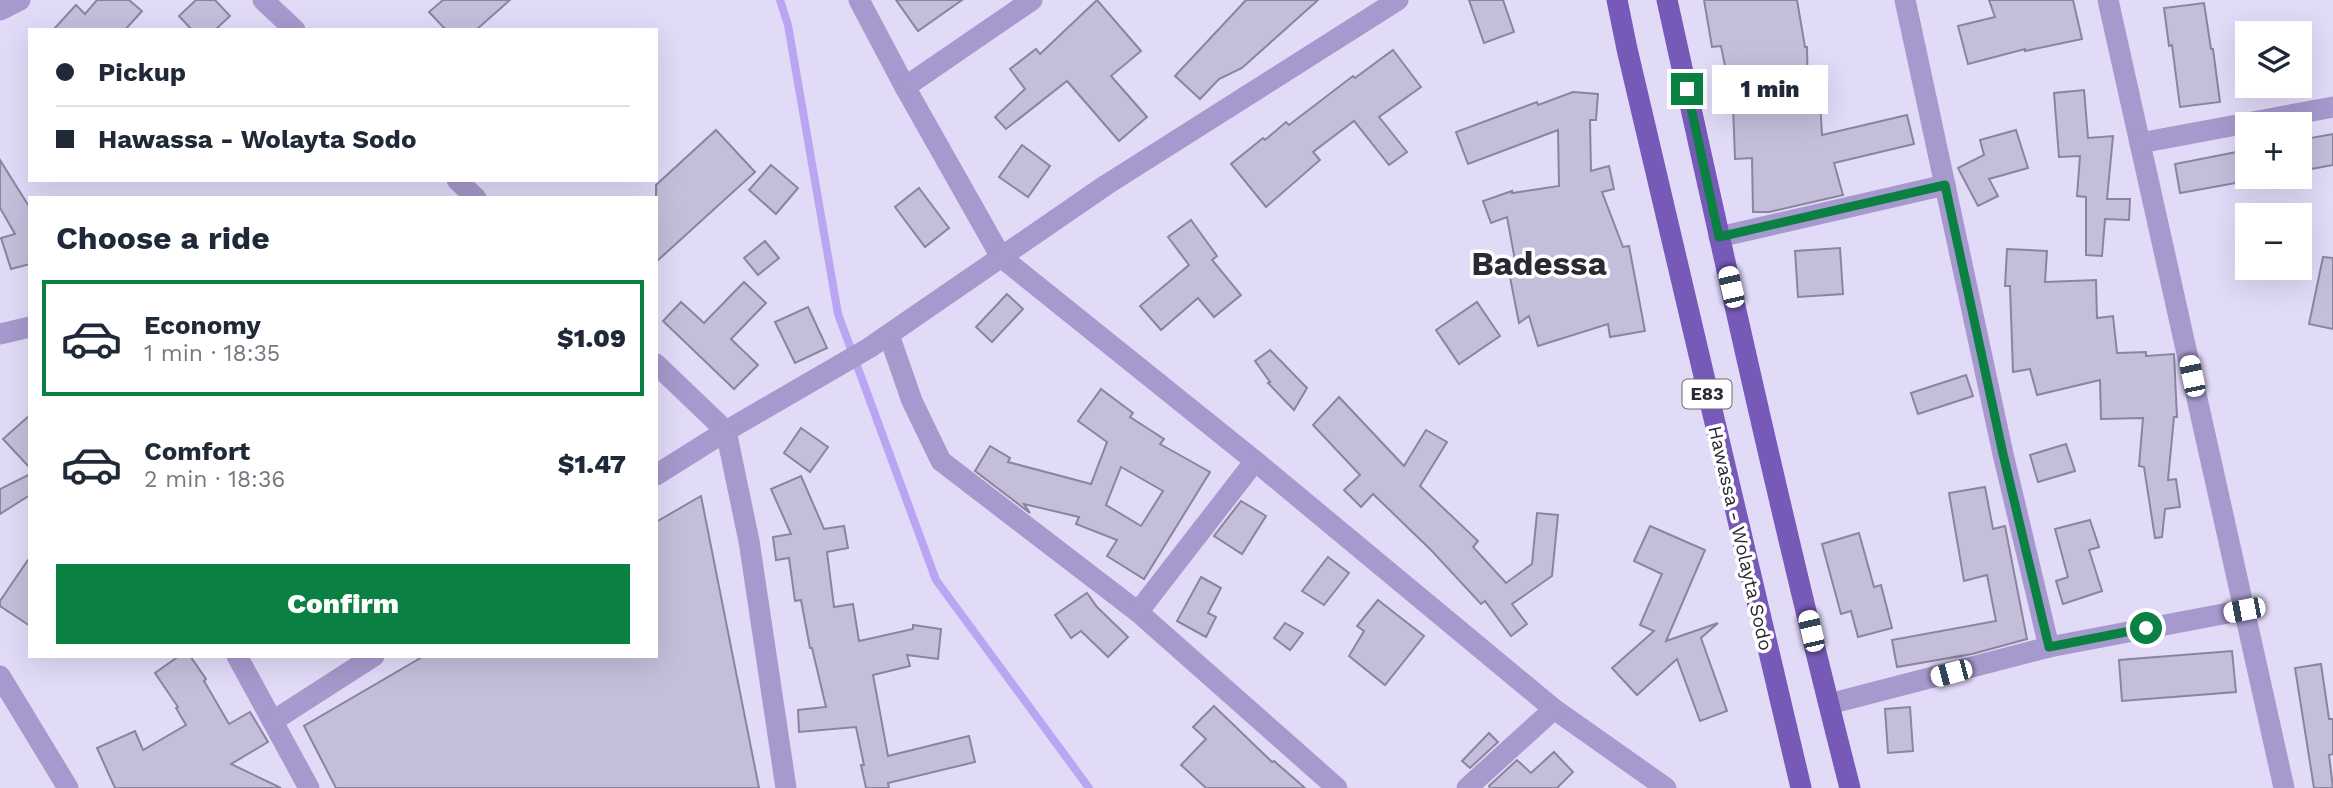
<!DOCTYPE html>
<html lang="en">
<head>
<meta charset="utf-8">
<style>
	:root { --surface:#fff; --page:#f2f2f3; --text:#1f2937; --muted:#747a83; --line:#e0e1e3; --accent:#0b8043 }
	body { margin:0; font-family:"Work Sans",sans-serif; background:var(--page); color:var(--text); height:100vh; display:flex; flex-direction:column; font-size:26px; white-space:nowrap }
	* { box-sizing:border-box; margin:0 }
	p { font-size:23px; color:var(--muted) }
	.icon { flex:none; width:38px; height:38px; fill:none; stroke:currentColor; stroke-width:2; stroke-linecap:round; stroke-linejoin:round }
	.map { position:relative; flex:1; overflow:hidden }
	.side { position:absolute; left:28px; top:196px; width:630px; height:462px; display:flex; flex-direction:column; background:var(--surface); border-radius:0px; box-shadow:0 7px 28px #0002 }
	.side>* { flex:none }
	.banner { position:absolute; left:28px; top:28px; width:630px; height:154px; border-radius:0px; box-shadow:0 7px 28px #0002; display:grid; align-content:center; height:154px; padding:0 28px; background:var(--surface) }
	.buttons { position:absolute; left:2235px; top:21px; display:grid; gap:14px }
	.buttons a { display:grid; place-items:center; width:77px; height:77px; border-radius:0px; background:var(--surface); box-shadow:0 7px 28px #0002; font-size:35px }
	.end { position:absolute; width:32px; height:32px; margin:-16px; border:9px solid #0b8043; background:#fff; box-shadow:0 0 0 4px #fff }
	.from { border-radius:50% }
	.bubble { position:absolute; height:49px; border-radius:0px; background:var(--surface); box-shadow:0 7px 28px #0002; font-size:23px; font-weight:800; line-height:49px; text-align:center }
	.car { position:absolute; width:21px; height:42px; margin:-21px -10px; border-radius:9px; box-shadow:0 0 5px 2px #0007; background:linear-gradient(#fff 24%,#345 0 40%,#fff 0 76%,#345 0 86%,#fff 0) }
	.banner b { display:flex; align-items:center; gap:24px; height:66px; font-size:26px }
	.banner b+b { border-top:2px solid var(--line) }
	.banner i { width:18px; height:18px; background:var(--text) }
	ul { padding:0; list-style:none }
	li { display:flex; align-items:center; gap:21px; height:116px; margin:0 14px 10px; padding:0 14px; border:4px solid transparent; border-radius:0px }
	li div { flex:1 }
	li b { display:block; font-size:26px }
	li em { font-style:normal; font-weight:800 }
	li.on { border-color:var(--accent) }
	li>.icon { width:63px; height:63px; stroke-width:1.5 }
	h2 { padding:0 28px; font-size:32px; line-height:84px }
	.button { display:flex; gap:14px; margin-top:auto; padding:14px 28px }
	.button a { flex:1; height:80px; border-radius:0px; background:var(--accent); color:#fff; font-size:28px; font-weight:800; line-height:80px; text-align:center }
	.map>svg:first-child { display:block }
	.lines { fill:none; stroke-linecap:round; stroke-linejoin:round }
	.stream { stroke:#b9a5f1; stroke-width:8 }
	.building { fill:#c5bedb; stroke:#8b849f; stroke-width:2; fill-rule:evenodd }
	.minor { stroke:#a699cd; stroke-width:21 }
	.major { stroke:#7759b7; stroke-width:21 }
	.route { stroke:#0b8043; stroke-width:9 }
	.labels { text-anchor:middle; stroke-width:7; stroke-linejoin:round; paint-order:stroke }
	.shield { fill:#fff; stroke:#6b6971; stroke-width:2 }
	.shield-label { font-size:18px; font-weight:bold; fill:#2c2934 }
	.street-label { font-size:19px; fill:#2c2934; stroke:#fff }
	.town-label { font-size:33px; font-weight:bold; fill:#2c2934; stroke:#fff }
</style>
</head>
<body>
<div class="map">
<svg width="2333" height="788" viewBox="0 0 2333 788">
	<rect width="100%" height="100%" fill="#e2dbf8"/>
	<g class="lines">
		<polyline class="stream" points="780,0 788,25 838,314 936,580 1089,788"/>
	</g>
	<g class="building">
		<polygon points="97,0 129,0 142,11 125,30 53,30 76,5 85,14"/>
		<polygon points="196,0 215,0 230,16 215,30 192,30 179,16"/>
		<polygon points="443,0 510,0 476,30 446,30 429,12"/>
		<polygon points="896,0 962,0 918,31"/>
		<polygon points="1097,0 1141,51 1111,76 1147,117 1119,141 1067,81 1006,129 995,117 1025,89 1010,69 1036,49 1040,54"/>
		<polygon points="1246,0 1318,0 1242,68 1219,79 1200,99 1175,76"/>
		<polygon points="1469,0 1503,0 1514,32 1484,43"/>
		<polygon points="1704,0 1797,0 1805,47 1807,47 1808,101 1820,101 1822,135 1907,115 1914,144 1834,163 1843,195 1769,212 1753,212 1752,158 1735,159 1733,105 1721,46 1712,47"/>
		<polygon points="1989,0 2073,0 2082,39 2025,51 2025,49 1968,64 1958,26 1995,17"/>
		<polygon points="2204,3 2211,49 2213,49 2220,102 2180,107 2172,45 2169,46 2164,8"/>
		<polygon points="1393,50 1421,87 1379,117 1407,152 1389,165 1354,121 1313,152 1320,160 1266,207 1231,164 1263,138 1265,140 1286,122 1289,125 1353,76 1355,78"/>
		<polygon points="2084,90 2088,138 2113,136 2107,199 2130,199 2129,220 2105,219 2102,256 2086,255 2086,197 2077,196 2080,156 2059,157 2054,93"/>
		<polygon points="1573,92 1598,94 1596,120 1590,120 1591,171 1609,166 1614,189 1602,192 1623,247 1629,246 1645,331 1610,337 1608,324 1538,346 1529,316 1519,323 1509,272 1517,271 1507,217 1491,223 1483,201 1512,191 1512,193 1559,186 1558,130 1468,164 1456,132 1537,102 1538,105"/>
		<polygon points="716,130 755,172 656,262 656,185"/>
		<polygon points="2016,130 2028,168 1989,179 1998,196 1978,206 1958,168 1984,155 1980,140"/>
		<polygon points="2333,134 2333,165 2300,171 2300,140"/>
		<polygon points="1022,145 1050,166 1028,197 999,177"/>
		<polygon points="2247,150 2247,181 2180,193 2175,164"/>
		<polygon points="0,160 30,208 30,264 11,269 1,238 15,234 0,208"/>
		<polygon points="771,165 798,188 776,214 749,190"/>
		<polygon points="919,188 949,228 925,247 895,207"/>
		<polygon points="1191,220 1217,256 1212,260 1241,295 1214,317 1198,298 1161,330 1140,306 1189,265 1168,237"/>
		<polygon points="765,241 779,258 758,275 744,258"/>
		<polygon points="1840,248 1843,294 1798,297 1795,251"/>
		<polygon points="2007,249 2047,251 2045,282 2096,280 2097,318 2113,316 2117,353 2146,352 2146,356 2174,354 2177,417 2174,417 2168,480 2176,479 2180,507 2165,509 2162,537 2155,538 2144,467 2139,466 2143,418 2101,419 2100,380 2037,395 2030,369 2013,372 2010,286 2005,286"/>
		<polygon points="2323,257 2333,258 2333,329 2309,324"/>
		<polygon points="744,282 766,303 731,339 758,365 734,389 663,321 681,302 704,323"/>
		<polygon points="1007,294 1023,309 992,342 976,327"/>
		<polygon points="1477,302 1500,336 1459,364 1436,330"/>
		<polygon points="808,307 827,348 795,363 775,322"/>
		<polygon points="1270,350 1307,388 1294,410 1268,383 1270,382 1255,361"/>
		<polygon points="1966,375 1973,396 1918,414 1911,393"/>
		<path d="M1101 389 1133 413 1130 417 1164 439 1160 444 1210 472 1144 579 1107 556 1117 540 1076 524 1079 517 1024 504 1030 513 975 471 990 446 1010 458 1008 462 1091 484 1107 442 1078 421ZM1121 467 1163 491 1141 526 1106 505Z"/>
		<polygon points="1339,397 1404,466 1426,430 1447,442 1420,486 1478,541 1473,547 1506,583 1532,564 1537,513 1558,515 1552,576 1512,604 1527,624 1511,636 1485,601 1481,604 1431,550 1373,494 1361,507 1344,490 1360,475 1313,425"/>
		<polygon points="30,415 30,468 3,439"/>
		<polygon points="801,428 828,447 810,472 784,453"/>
		<polygon points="2066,444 2075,471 2038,482 2030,455"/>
		<polygon points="30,474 30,495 0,514 0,489"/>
		<polygon points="801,476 824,529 844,526 848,548 827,552 834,607 853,604 859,641 913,629 913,625 941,629 938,659 907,655 910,666 873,675 888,756 969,736 975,762 888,783 889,788 866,788 861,765 864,765 856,727 799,732 798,710 826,707 812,648 810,648 801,600 795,601 789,558 776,560 773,537 791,534 771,489"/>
		<polygon points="1985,487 1993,529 2005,526 2027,639 1972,654 1897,667 1892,640 1996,621 1987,575 1964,581 1949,493"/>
		<polygon points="701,496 759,788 336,788 304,726 424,656 656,656 656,522"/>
		<polygon points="1241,501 1266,516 1242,554 1214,536"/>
		<polygon points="2090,520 2099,547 2089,550 2102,591 2063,604 2056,581 2068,577 2055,529"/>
		<polygon points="1650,526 1705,550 1666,641 1718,623 1701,638 1727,711 1700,721 1677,659 1637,695 1612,668 1654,631 1640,625 1662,574 1634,561"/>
		<polygon points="1859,533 1874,587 1881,585 1892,628 1858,637 1851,611 1841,614 1822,544"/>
		<polygon points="30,557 30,626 0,606 0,601"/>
		<polygon points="1328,557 1349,573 1324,605 1302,591"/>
		<polygon points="1201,577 1221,588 1208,613 1216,617 1206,637 1177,621"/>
		<polygon points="1087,593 1097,607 1128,637 1108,657 1081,631 1071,638 1055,615"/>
		<polygon points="1378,600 1424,636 1385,685 1349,656 1364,631 1357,626"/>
		<polygon points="1285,623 1303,633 1290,650 1274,638"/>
		<polygon points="2232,651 2236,692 2122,701 2119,660"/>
		<polygon points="179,656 190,656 206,679 204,681 229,724 250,712 268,742 231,764 281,788 115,788 97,748 135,731 143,750 186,725 176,708 178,707 155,673"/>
		<polygon points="2321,664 2329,719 2333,719 2333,754 2329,755 2333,788 2314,788 2295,668"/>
		<polygon points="1214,706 1272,762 1274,761 1305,788 1206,788 1181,765 1206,739 1193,727"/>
		<polygon points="1910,707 1913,751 1888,753 1885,709"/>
		<polygon points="1489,733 1498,742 1470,768 1462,761"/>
		<polygon points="1554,752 1573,772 1557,788 1490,788 1489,786 1517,760 1531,773"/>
	</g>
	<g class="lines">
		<g class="minor">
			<polyline points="263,0 295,30"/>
			<polyline points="859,0 905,87 1001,257 1255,461 1554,709 1666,788"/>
			<polyline points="2108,0 2284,788"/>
			<polyline points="0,10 20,0"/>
			<polyline points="905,87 1032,0"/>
			<polyline points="2140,143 2333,107"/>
			<polyline points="457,180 476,198"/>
			<polyline points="1719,237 1945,185"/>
			<polyline points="0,334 30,327"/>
			<polyline points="889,335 912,401 941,461 1138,612 1337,788"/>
			<polyline points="656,364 726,431 869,348 1106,185 1398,0"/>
			<polyline points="656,475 726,431 749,541 786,788"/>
			<polyline points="1138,612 1255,461"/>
			<polyline points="2049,647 2244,610"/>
			<polyline points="237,656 309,788"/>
			<polyline points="0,676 68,788"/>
			<polyline points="1829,704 2049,647 2003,454 1905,0"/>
			<polyline points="273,721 374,656"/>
			<polyline points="1467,788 1554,709"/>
		</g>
		<g class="major">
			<polyline points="1617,0 1627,49 1801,788"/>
			<path d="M1667 0C1725 263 1783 527 1850 788"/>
		</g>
	</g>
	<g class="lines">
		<polyline class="route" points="1687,89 1719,237 1945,185 2003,454 2049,647 2146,628"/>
	</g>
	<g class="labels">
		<rect class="shield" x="1682.5" y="379.5" width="49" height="29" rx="5"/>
		<g class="shield-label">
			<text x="1707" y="400">E83</text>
		</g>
		<g class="street-label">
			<text transform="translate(1741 538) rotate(77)" y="7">Hawassa - Wolayta Sodo</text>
		</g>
		<g class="town-label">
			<text x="1539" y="275">Badessa</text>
		</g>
	</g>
</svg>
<div class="buttons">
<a><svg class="icon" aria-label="layers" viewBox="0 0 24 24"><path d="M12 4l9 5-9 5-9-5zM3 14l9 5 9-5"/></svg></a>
<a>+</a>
<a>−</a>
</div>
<i class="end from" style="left:2146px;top:628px"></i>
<i class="end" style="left:1687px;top:89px"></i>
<div class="bubble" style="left:1712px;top:65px;width:116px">1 min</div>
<i class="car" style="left:1731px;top:287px;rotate:347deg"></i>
<i class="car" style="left:2192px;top:376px;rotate:348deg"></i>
<i class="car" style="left:2244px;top:610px;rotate:259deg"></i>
<i class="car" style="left:1811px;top:631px;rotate:347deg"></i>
<i class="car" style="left:1951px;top:673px;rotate:255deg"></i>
<div class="banner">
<b><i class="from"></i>Pickup</b>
<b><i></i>Hawassa - Wolayta Sodo</b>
</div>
<section class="side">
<h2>Choose a ride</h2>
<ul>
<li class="on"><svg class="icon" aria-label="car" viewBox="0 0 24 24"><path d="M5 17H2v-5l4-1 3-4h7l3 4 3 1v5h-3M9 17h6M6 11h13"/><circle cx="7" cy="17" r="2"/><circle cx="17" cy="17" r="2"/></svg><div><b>Economy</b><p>1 min · 18:35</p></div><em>$1.09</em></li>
<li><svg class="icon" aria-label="car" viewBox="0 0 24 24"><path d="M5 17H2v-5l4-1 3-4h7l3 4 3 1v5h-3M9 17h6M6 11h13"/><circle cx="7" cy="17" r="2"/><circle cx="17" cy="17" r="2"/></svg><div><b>Comfort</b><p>2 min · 18:36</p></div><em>$1.47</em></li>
</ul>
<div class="button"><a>Confirm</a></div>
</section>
</div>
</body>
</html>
